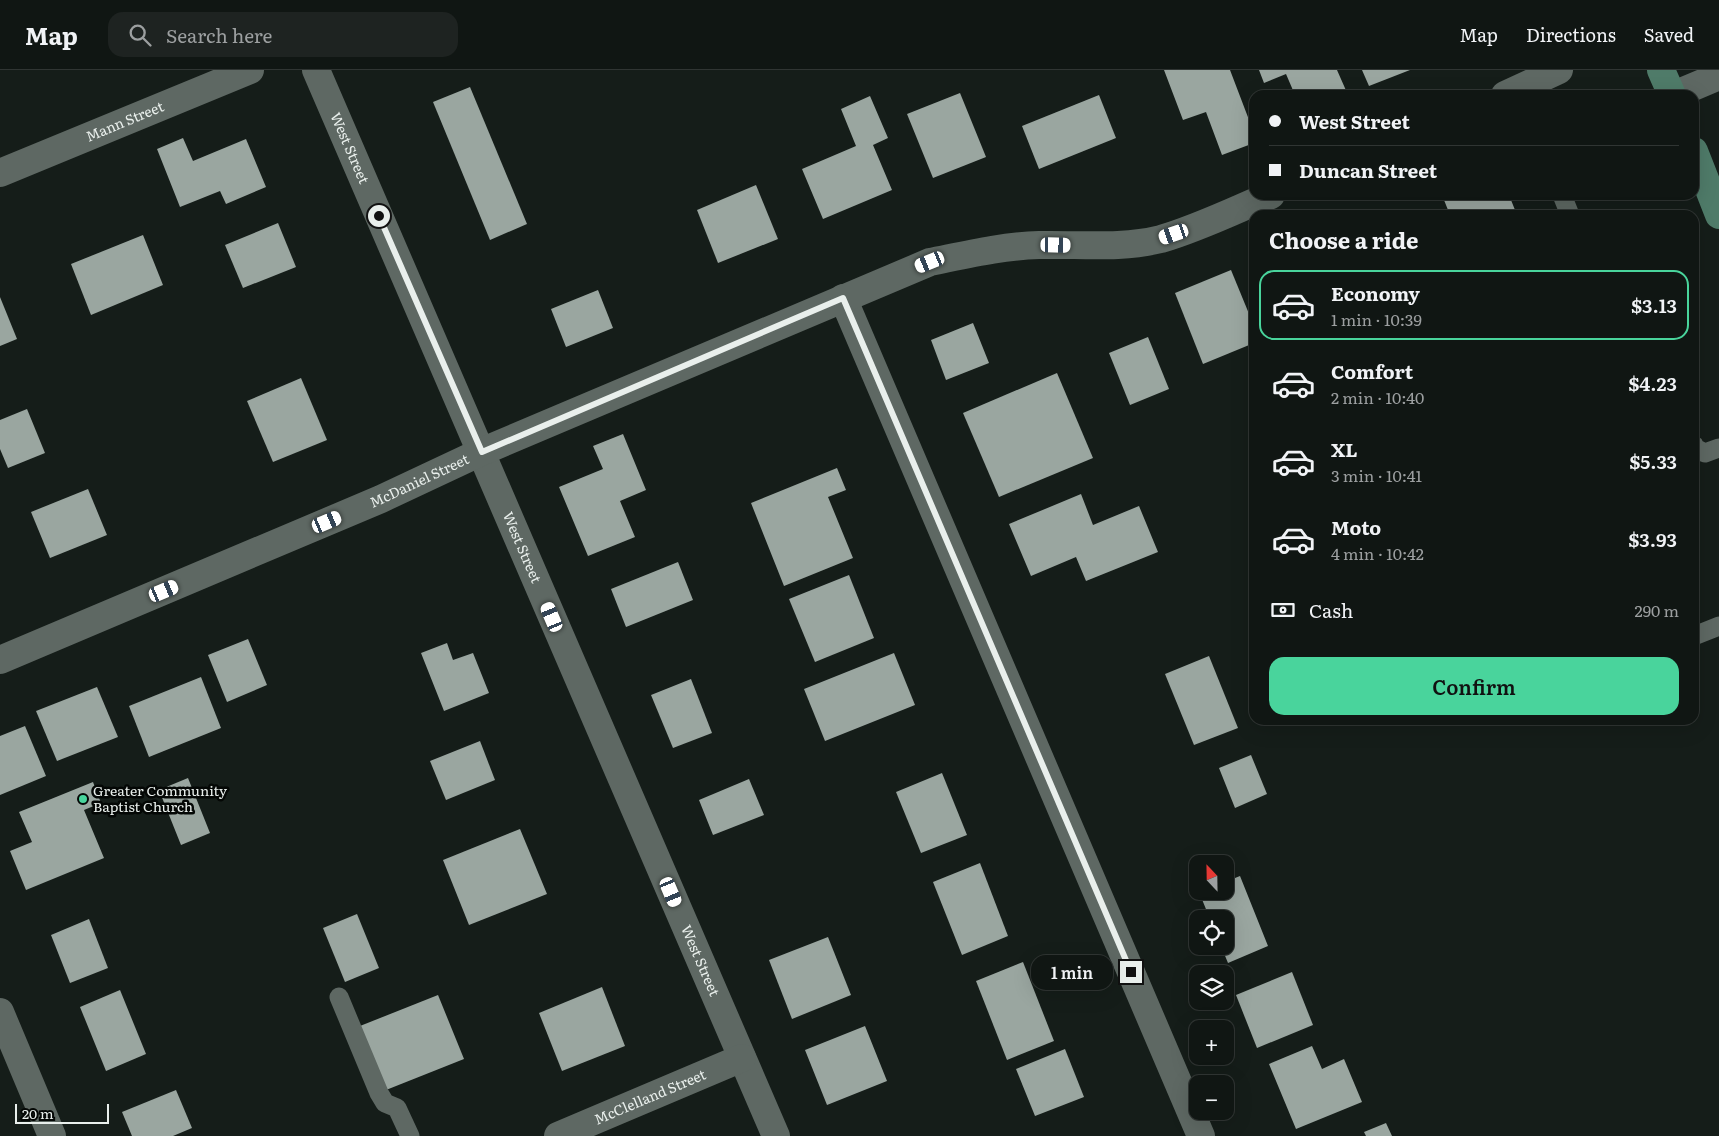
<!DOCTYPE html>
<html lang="en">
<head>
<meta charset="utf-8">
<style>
	:root { --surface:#101613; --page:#1e2321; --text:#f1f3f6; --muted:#9c9fa0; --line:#303533; --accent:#49d49c }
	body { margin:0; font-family:Literata,serif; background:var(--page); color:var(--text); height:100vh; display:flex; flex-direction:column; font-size:19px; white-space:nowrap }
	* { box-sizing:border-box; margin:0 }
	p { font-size:16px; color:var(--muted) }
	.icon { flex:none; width:28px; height:28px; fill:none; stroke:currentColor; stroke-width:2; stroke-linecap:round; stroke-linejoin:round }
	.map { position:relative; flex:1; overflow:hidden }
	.side { position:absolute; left:1249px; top:140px; width:450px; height:515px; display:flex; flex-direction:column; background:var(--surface); border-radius:15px; box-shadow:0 5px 20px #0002,0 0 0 1px var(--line) }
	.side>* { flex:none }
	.hud { position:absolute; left:1249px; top:20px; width:450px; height:110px; border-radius:15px; box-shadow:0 5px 20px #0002,0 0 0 1px var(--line); display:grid; align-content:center; height:110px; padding:0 20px; background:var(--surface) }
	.needle { width:32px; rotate:338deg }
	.controls { position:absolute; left:1189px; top:785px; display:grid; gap:10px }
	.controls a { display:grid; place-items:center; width:45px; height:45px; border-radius:10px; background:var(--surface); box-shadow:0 5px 20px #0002,0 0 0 1px var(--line); font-size:25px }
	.scale { position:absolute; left:15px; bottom:12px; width:94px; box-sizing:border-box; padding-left:5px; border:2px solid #e9efec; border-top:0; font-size:14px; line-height:18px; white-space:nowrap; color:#e9efec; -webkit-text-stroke:4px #040705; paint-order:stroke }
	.end { position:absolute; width:22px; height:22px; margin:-11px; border:6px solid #e9efec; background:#111; box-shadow:0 0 0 2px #111 }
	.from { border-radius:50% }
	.bubble { position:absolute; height:35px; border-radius:15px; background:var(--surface); box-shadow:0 5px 20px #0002,0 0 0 1px var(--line); font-size:16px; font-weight:600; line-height:35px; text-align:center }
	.car { position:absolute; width:15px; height:30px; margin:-15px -8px; border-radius:6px; box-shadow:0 0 4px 1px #0007; background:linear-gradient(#fff 24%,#345 0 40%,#fff 0 76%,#345 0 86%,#fff 0) }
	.hud b { display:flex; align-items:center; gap:18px; height:48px; font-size:19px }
	.hud b+b { border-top:1px solid var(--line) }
	.hud i { width:12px; height:12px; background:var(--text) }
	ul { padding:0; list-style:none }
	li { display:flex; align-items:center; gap:15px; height:70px; margin:0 10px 8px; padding:0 10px; border:2px solid transparent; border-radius:15px }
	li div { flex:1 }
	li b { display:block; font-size:19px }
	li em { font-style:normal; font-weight:600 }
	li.selected { border-color:var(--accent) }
	li>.icon { width:45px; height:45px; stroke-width:1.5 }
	h2 { padding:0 20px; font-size:22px; line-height:60px }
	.pay { display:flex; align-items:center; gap:12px; height:55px; padding:0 20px; font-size:19px }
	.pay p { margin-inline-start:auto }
	.action { display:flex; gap:10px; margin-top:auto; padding:10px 20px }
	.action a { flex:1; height:58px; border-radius:15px; background:var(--accent); color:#111; font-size:20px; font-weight:600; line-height:58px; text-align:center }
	header { display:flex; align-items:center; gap:30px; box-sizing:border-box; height:70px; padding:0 25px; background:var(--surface); border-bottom:1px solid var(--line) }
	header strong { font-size:24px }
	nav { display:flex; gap:28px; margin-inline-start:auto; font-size:18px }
	.search { width:350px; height:45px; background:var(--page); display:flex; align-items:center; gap:12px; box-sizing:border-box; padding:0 18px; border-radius:15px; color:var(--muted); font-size:19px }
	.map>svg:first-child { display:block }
	.building { fill:#9aa6a0 }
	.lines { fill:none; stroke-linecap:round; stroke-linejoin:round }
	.lane { stroke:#5e6863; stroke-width:19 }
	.street { stroke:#5e6863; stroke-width:28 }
	.secondary { stroke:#4f7b69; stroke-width:28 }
	.route { stroke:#e9efec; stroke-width:6 }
	.poi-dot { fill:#49d49c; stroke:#040705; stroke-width:2 }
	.labels { text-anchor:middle; stroke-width:5; stroke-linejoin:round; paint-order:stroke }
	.street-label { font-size:14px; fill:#e9efec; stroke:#040705 }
	.poi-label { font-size:14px; fill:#e9efec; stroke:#040705; text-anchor:start }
</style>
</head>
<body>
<header>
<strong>Map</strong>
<div class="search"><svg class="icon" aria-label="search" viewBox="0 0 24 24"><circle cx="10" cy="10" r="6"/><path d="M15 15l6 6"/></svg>Search here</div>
<nav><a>Map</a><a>Directions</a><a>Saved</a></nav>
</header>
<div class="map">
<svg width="1719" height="1066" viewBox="0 0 1719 1066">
	<rect width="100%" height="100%" fill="#151d19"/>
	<g class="building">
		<polygon points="1164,0 1230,0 1254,63 1254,73 1222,85 1206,42 1183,50"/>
		<polygon points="1259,0 1337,0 1348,25 1295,25 1286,4 1264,13"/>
		<polygon points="1362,0 1410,0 1369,16"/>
		<polygon points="470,17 527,154 490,170 433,32"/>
		<polygon points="960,23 986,87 933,108 907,44"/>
		<polygon points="1099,25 1116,68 1039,99 1022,56"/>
		<polygon points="870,26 888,68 873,75 892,120 823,149 802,99 856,76 841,39"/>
		<polygon points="183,68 193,91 246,69 266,117 226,134 220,121 180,137 157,79"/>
		<polygon points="756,115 778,169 718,193 697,140"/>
		<polygon points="1442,125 1509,125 1517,145 1450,145"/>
		<polygon points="278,153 296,197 243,218 225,175"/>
		<polygon points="143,165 163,215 91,245 71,194"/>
		<polygon points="1231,200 1254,256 1254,273 1203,294 1175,223"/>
		<polygon points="598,220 613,258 566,277 551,239"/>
		<polygon points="0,227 17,269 0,276"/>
		<polygon points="973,253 989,293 946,310 931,270"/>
		<polygon points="1148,267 1169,319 1130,335 1109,283"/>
		<polygon points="1057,303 1093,388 999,427 963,343"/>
		<polygon points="301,308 327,370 273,392 247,331"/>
		<polygon points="27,339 45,383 8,398 0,379 0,350"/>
		<polygon points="623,364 646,420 620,431 635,467 588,486 559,417 603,399 593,376"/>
		<polygon points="837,398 846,420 828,427 853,488 784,516 751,433"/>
		<polygon points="88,419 107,465 50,488 31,442"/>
		<polygon points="1081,424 1093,455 1139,436 1158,482 1086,511 1076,487 1031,506 1009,454"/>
		<polygon points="678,492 693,530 626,557 611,519"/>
		<polygon points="849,505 874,568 815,592 789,529"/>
		<polygon points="248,569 267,615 227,632 208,585"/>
		<polygon points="447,573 453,590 473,583 489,623 444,641 421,583"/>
		<polygon points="894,583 915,635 825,671 804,619"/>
		<polygon points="1209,586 1238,658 1194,675 1165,604"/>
		<polygon points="201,607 221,658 149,687 129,636"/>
		<polygon points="691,609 712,663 673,678 651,625"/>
		<polygon points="97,617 118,667 57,691 36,641"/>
		<polygon points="25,656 46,706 0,725 0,666"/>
		<polygon points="480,671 495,710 446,730 430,691"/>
		<polygon points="1251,685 1267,724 1235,738 1219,698"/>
		<polygon points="942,703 967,765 921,783 896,722"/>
		<polygon points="188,708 210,763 181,775 159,720"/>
		<polygon points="749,709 764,745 713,765 699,730"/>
		<polygon points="93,712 101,733 84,740 104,788 26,820 10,781 32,772 19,742"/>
		<polygon points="520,759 547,824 469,855 443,790"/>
		<polygon points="980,793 1008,866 962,885 933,812"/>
		<polygon points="1240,806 1268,876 1228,893 1221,876 1225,876 1225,849 1210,849 1199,822 1225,821 1225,812"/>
		<polygon points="357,844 379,898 345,912 323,858"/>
		<polygon points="89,849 108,898 70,913 51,865"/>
		<polygon points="828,867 851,925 792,949 769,890"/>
		<polygon points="1023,892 1054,971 1007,990 976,911"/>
		<polygon points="1292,902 1313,955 1257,978 1236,925"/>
		<polygon points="602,917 625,976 562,1001 539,943"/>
		<polygon points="120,920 146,984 106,1001 80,937"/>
		<polygon points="438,925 464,989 386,1020 360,956"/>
		<polygon points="865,956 887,1011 827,1035 805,980"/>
		<polygon points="1312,976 1322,999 1344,989 1362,1032 1296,1059 1269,994"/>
		<polygon points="1065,979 1084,1027 1035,1046 1016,999"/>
		<polygon points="176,1020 192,1058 173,1066 132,1066 122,1042"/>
		<polygon points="1386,1053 1392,1066 1366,1066 1364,1062"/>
	</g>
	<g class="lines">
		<g class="lane">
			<polyline points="1562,125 1570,145"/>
			<polyline points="1694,375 1695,378 1705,383 1719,378"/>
			<polyline points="1694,566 1719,556"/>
			<polyline points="339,927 379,1023 385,1033 397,1038 410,1066"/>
		</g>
		<g class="street">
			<path id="s1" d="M316 0 776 1066"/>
			<polyline points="1505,25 1559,0"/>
			<polyline points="1674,25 1719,6"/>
			<path id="s2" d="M0 103 250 0"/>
			<polyline points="843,228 1201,1066"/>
			<path id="s3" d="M0 590 381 429 481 382 930 192C965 185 1002 176 1039 175 1080 174 1121 179 1161 169 1199 158 1235 140 1271 125"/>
			<polyline points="0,942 52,1066"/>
			<path id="s4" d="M558 1066 742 988"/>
		</g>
		<g class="secondary">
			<polyline points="1661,0 1672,25"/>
			<polyline points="1694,81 1719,145"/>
		</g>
	</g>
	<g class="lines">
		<polyline class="route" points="379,146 482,382 843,228 1131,902"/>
	</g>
	<circle class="poi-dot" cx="83" cy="729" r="5"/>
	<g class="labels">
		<g class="street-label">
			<text dy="5" stroke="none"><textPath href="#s2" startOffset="135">Mann Street</textPath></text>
			<text dy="5" stroke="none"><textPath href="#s1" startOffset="85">West Street</textPath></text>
			<text dy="5" stroke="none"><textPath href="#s3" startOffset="456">McDaniel Street</textPath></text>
			<text dy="5" stroke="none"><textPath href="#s1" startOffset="520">West Street</textPath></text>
			<text dy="5" stroke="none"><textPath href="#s1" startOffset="970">West Street</textPath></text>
			<text dy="5" stroke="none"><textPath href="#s4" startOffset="100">McClelland Street</textPath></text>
		</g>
		<g class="poi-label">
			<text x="93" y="726">Greater Community<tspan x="93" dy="16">Baptist Church</tspan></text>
		</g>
	</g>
</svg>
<div class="controls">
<a><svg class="needle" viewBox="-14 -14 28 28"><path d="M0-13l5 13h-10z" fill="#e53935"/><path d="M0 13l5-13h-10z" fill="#9c9fa0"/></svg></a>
<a><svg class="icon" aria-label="locate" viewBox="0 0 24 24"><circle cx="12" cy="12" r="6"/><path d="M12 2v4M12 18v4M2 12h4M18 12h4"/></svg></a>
<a><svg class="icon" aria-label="layers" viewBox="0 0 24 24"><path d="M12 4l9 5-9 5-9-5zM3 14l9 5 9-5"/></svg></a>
<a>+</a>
<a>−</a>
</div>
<div class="scale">20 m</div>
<i class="end from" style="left:379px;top:146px"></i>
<i class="end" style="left:1131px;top:902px"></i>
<div class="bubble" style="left:1031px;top:885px;width:82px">1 min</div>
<i class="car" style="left:1174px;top:164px;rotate:251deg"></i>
<i class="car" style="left:1056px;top:175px;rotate:91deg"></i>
<i class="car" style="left:930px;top:192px;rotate:248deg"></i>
<i class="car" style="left:327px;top:452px;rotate:67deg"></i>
<i class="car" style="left:164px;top:521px;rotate:67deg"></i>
<i class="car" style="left:552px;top:547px;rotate:337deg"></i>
<i class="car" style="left:671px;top:822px;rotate:157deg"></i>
<div class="hud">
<b><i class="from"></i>West Street</b>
<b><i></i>Duncan Street</b>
</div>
<section class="side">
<h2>Choose a ride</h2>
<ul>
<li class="selected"><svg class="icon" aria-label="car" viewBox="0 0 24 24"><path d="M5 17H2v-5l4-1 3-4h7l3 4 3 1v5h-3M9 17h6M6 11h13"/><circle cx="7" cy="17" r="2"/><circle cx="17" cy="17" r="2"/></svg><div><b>Economy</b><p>1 min · 10:39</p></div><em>$3.13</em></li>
<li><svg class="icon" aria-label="car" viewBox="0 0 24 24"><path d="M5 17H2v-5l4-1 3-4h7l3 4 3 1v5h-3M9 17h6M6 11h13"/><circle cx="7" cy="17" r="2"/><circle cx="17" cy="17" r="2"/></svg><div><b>Comfort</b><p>2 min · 10:40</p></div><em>$4.23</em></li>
<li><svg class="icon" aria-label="car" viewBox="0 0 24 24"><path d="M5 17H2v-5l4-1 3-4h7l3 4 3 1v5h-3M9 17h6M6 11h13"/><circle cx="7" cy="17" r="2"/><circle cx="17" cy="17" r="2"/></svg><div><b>XL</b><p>3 min · 10:41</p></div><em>$5.33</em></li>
<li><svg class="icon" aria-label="car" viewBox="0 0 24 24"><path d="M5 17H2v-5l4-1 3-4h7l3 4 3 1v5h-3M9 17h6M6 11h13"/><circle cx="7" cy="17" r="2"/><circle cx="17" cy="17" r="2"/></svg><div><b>Moto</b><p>4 min · 10:42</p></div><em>$3.93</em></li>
</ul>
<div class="pay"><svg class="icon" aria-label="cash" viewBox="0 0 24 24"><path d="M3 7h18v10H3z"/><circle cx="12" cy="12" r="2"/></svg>Cash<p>290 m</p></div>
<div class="action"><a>Confirm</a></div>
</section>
</div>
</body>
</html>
